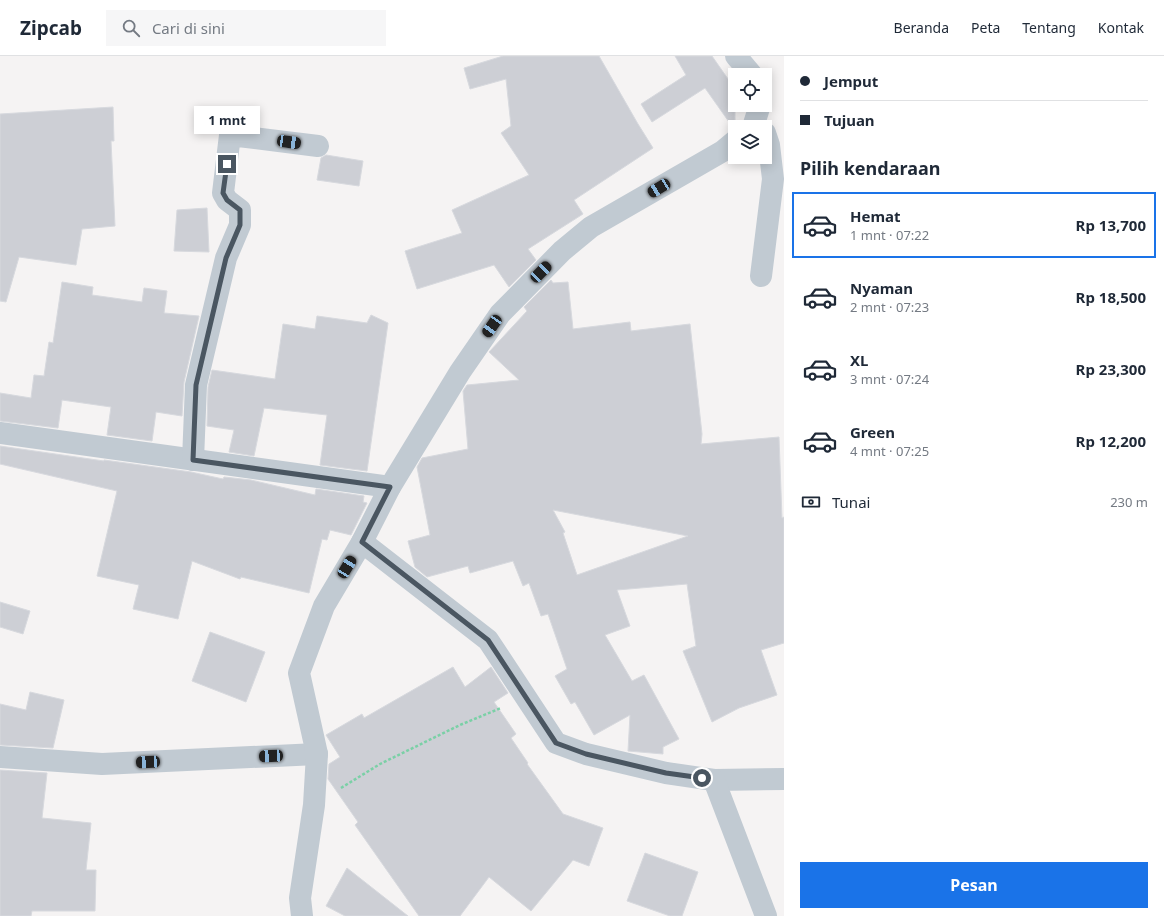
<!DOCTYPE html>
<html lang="id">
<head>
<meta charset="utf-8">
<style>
	:root { --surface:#fff; --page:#f6f6f7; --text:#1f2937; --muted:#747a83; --line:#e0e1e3; --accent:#1a73e8 }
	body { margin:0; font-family:"Noto Sans",sans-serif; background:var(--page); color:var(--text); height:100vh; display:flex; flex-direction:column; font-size:15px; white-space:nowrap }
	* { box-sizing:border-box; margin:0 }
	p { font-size:13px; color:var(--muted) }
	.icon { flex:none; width:22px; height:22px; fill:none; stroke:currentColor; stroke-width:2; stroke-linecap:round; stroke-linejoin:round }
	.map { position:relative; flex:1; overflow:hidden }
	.drawer { display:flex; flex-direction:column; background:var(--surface); width:380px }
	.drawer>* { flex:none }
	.top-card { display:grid; align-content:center; height:88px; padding:0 16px; background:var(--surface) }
	.fabs { position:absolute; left:728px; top:12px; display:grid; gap:8px }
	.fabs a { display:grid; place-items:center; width:44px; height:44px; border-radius:0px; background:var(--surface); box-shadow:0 2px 10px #0003; font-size:20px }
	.end { position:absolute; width:18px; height:18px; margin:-9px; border:5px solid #4a5661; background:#fff; box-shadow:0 0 0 2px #fff }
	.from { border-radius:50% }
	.bubble { position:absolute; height:28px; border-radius:0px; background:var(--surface); box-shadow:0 2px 10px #0003; font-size:13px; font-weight:700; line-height:28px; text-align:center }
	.car { position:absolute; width:12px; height:24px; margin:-12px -6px; border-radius:5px; box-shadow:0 0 3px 1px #0007; background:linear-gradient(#222 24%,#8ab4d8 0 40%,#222 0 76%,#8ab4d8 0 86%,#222 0) }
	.top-card b { display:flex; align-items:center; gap:14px; height:38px; font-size:15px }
	.top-card b+b { border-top:1px solid var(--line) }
	.top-card i { width:10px; height:10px; background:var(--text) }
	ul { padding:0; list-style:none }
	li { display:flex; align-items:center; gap:12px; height:66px; margin:0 8px 6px; padding:0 8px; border:2px solid transparent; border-radius:0px }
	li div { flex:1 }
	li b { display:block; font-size:15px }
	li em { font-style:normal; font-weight:700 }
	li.current { border-color:var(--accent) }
	li>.icon { width:36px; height:36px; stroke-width:1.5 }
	h2 { padding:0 16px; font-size:18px; line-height:48px }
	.pay { display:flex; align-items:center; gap:10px; height:44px; padding:0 16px; font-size:15px }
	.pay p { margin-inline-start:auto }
	.button { display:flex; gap:8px; margin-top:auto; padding:8px 16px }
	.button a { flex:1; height:46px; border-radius:0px; background:var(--accent); color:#fff; font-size:16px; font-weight:700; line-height:46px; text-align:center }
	header { display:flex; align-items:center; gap:24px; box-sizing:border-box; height:56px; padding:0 20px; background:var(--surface); border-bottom:1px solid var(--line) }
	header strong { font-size:19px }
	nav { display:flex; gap:22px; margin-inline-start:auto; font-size:14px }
	.search { width:280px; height:36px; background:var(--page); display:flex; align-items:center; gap:10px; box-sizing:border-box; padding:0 14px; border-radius:0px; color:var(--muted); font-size:15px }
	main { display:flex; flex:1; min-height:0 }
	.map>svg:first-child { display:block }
	.building { fill:#cdcfd5; stroke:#d7d9de; fill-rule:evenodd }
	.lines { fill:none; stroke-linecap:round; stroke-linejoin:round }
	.path { stroke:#7ad0a6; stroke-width:2.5; stroke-dasharray:3 2; stroke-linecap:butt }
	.minor { stroke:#c1cad2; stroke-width:22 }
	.route { stroke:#4a5661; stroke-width:5 }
</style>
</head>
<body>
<header>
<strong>Zipcab</strong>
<div class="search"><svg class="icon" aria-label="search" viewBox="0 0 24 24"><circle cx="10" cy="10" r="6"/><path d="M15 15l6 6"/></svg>Cari di sini</div>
<nav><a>Beranda</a><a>Peta</a><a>Tentang</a><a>Kontak</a></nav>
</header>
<main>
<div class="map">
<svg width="784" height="860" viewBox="0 0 784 860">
	<rect width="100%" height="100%" fill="#f5f3f3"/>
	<g class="building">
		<polygon points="503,0 599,0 638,68 653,92 574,144 583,158 528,193 536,204 509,231 494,209 417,233 405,195 462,177 452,154 529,119 501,77 511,70 506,23 470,33 464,12"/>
		<polygon points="675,0 712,0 735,33 735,73 734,73 705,32 652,66 641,48 686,19"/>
		<polygon points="113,51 114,85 111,85 115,170 82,173 76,209 19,201 6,246 0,245 0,58"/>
		<polygon points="326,99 363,105 359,130 317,124 321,102"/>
		<polygon points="207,152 209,196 174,195 177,154"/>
		<path d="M551 224 553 227 568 226 573 273 630 266 631 275 690 268 702 378 701 388 779 381 782 462 784 461V587L761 594 777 639 739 652 712 666 683 595 696 590 687 528 617 534 630 570 605 579 632 625 644 619 679 683 663 691V698L628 695 630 659 594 679 575 646 571 648 555 620 567 613 548 558 541 560 529 527 523 530 513 505 470 517 468 510 427 521 415 511 408 485 430 479 417 411 422 402 468 393 463 335 467 329 519 324 489 296 527 255 524 251ZM553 454 688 480 577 519 563 477 565 476Z"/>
		<polygon points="62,226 93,231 92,239 142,246 144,232 167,235 164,257 199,260 184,326 182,360 156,356 152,385 107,379 111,351 62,344 58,372 0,365 0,337 31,342 34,319 44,320 49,286 53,287"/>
		<polygon points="371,259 388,267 367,415 320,409 327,359 264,352 254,400 229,396 234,374 207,370 208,331 212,314 275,323 283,268 315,273 317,260 367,267"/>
		<polygon points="0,390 104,405 104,404 191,416 223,423 224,421 251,424 315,439 316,433 364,440 363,446 367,447 351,479 330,474 327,484 322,483 309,537 241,521 240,523 192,505 178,563 133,553 139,529 97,520 117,435 0,408"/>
		<polygon points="0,546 30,555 23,578 0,571"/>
		<polygon points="210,576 265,596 246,646 192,625"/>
		<polygon points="453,611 465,631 491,611 508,637 494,646 516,678 511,682 528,707 527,708 563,758 603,772 589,810 573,804 531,855 489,821 460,860 419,860 355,769 358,766 328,723 329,708 340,701 326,679 362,658 364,662"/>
		<polygon points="30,636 64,644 53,692 0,689 0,648 26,654"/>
		<polygon points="0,714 47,717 42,762 91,767 86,814 96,814 95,855 32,855 31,860 0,860"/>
		<polygon points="645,797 698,816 682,860 670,860 627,845"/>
		<polygon points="347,812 408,860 345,860 326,850"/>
	</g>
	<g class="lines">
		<polyline class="path" points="341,732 380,708 460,669 501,652"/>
		<g class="minor">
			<polyline points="736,0 752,19"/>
			<polyline points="753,71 760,49"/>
			<polyline points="761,220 773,123 769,89 765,77"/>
			<polyline points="0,377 390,431"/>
			<polyline points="193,404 196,329 226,202 240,169 240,154 227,144 223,137 230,79 318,90"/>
			<polyline points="362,486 488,584 556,687 586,698 666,717 714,724 784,723"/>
			<polyline points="0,701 102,708 317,698"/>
			<polyline points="714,724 766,860"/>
			<polyline points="302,860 300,842 314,749 317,698 299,617 324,550 362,486 390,431 460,316 500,258 562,195 591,171 723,95 735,85"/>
		</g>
	</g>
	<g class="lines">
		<polyline class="route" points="227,108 223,137 227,144 240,154 240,169 226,202 196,329 193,404 390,431 362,486 488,584 556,687 586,698 666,717 702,722"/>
	</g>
</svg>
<div class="fabs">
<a><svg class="icon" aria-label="locate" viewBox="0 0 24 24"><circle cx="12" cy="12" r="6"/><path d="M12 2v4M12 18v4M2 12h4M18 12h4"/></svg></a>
<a><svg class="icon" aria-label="layers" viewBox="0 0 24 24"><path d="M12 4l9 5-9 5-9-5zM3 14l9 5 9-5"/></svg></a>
</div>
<i class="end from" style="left:702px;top:722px"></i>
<i class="end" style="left:227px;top:108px"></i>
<div class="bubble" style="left:194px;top:50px;width:66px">1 mnt</div>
<i class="car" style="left:289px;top:86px;rotate:98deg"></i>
<i class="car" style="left:659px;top:132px;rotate:239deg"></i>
<i class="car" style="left:541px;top:216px;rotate:45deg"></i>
<i class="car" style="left:492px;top:270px;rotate:215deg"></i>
<i class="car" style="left:347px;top:511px;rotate:31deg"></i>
<i class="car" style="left:271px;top:700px;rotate:267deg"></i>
<i class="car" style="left:148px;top:706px;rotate:267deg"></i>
</div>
<section class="drawer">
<div class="top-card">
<b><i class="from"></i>Jemput</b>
<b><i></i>Tujuan</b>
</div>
<h2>Pilih kendaraan</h2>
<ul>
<li class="current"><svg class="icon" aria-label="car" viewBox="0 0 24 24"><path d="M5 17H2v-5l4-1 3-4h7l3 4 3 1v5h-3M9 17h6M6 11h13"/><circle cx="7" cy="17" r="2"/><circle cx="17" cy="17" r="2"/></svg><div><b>Hemat</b><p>1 mnt · 07:22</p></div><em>Rp 13,700</em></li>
<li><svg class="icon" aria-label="car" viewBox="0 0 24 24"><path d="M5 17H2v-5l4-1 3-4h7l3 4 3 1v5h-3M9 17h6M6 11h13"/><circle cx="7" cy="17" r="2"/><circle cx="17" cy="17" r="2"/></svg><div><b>Nyaman</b><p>2 mnt · 07:23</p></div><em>Rp 18,500</em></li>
<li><svg class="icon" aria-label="car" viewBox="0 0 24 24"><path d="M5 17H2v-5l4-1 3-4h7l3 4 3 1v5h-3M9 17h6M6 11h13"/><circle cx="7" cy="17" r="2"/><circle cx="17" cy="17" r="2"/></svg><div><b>XL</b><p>3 mnt · 07:24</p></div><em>Rp 23,300</em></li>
<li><svg class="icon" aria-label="car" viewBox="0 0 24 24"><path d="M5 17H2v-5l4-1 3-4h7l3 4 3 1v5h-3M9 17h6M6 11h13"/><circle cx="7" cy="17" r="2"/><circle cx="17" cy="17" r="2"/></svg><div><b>Green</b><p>4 mnt · 07:25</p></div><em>Rp 12,200</em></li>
</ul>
<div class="pay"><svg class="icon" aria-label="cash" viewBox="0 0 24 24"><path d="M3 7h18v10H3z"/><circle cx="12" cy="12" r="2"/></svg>Tunai<p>230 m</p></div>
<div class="button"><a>Pesan</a></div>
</section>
</main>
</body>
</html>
